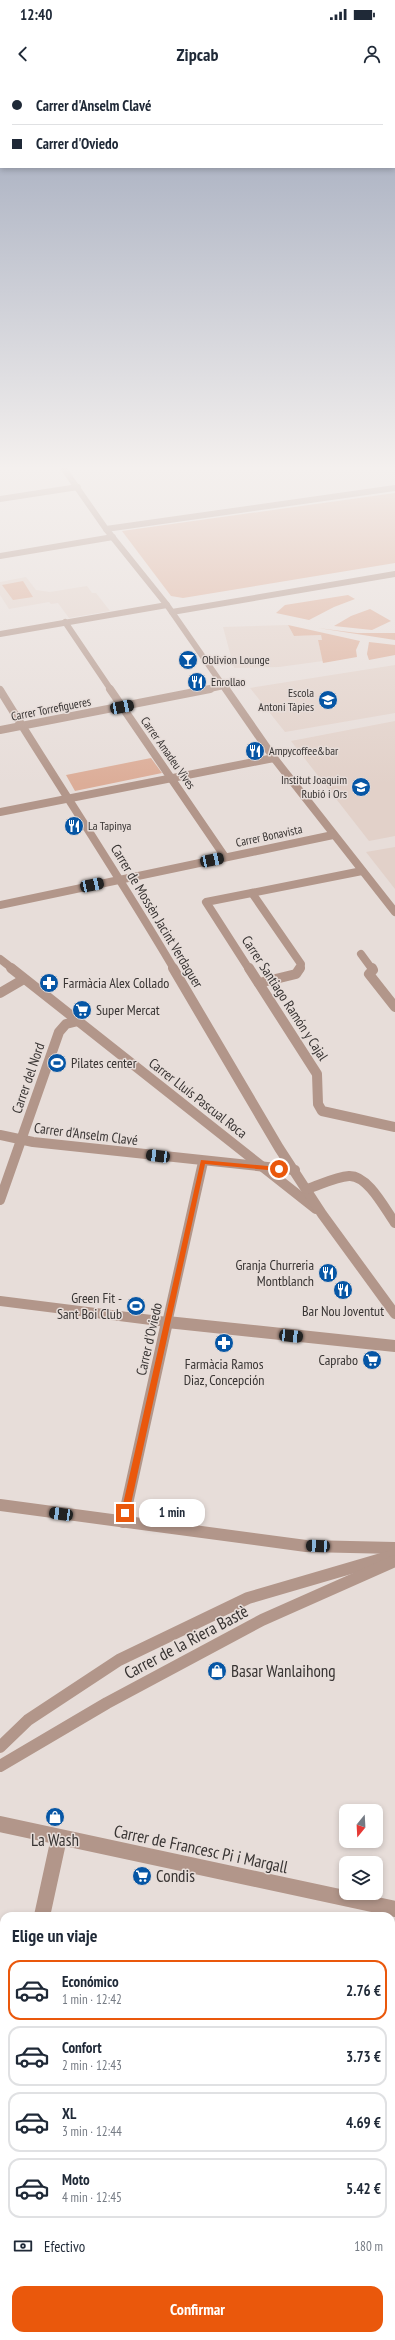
<!DOCTYPE html>
<html lang="es">
<head>
<meta charset="utf-8">
<style>
	:root { --surface:#fff; --page:#f6f6f7; --text:#1f2937; --muted:#747a83; --line:#e0e1e3; --accent:#ea580c }
	body { margin:0; font-family:"PT Sans Narrow",sans-serif; background:var(--page); color:var(--text); height:100vh; display:flex; flex-direction:column; font-size:15px; white-space:nowrap }
	* { box-sizing:border-box; margin:0 }
	p { font-size:13px; color:var(--muted) }
	.icon { flex:none; width:22px; height:22px; fill:none; stroke:currentColor; stroke-width:2; stroke-linecap:round; stroke-linejoin:round }
	.map { position:relative; flex:1; overflow:hidden }
	.drawer { position:absolute; left:0px; top:1832px; width:395px; height:428px; display:flex; flex-direction:column; background:var(--surface); border-radius:12px 12px 0 0; box-shadow:0 2px 6px #0003 }
	.drawer>* { flex:none }
	.top-card { position:absolute; left:0px; top:0px; width:395px; height:88px; box-shadow:0 2px 6px #0003; display:grid; align-content:center; height:88px; padding:0 12px; background:var(--surface) }
	.needle { width:26px; rotate:198deg }
	.fabs { position:absolute; left:339px; top:1724px; display:grid; gap:8px }
	.fabs a { display:grid; place-items:center; width:44px; height:44px; border-radius:8px; background:var(--surface); box-shadow:0 2px 6px #0003; font-size:20px }
	.end { position:absolute; width:18px; height:18px; margin:-9px; border:5px solid #ea580c; background:#fff; box-shadow:0 0 0 2px #fff }
	.from { border-radius:50% }
	.bubble { position:absolute; height:28px; border-radius:12px; background:var(--surface); box-shadow:0 2px 6px #0003; font-size:13px; font-weight:800; line-height:28px; text-align:center }
	.car { position:absolute; width:12px; height:24px; margin:-12px -6px; border-radius:5px; box-shadow:0 0 3px 1px #0007; background:linear-gradient(#222 24%,#8ab4d8 0 40%,#222 0 76%,#8ab4d8 0 86%,#222 0) }
	.top-card b { display:flex; align-items:center; gap:14px; height:38px; font-size:15px }
	.top-card b+b { border-top:1px solid var(--line) }
	.top-card i { width:10px; height:10px; background:var(--text) }
	ul { padding:0; list-style:none }
	li { display:flex; align-items:center; gap:12px; height:60px; margin:0 8px 6px; padding:0 4px; border:2px solid var(--line); border-radius:12px }
	li div { flex:1 }
	li b { display:block; font-size:15px }
	li em { font-style:normal; font-weight:800 }
	li.current { border-color:var(--accent) }
	li>.icon { width:36px; height:36px; stroke-width:1.5 }
	h2 { padding:0 12px; font-size:18px; line-height:48px }
	.pay { display:flex; align-items:center; gap:10px; height:44px; padding:0 12px; font-size:15px }
	.pay p { margin-inline-start:auto }
	.primary-button { display:flex; gap:8px; margin-top:auto; padding:8px 12px }
	.primary-button a { flex:1; height:46px; border-radius:12px; background:var(--accent); color:#fff; font-size:16px; font-weight:800; line-height:46px; text-align:center }
	.status { display:flex; justify-content:space-between; align-items:center; height:28px; padding:0 20px; background:var(--surface); direction:ltr }
	.status svg { height:11px; fill:currentColor }
	header { display:flex; justify-content:space-between; align-items:center; height:52px; padding:0 12px; background:var(--surface); font-size:18px; font-weight:800 }
	.map>svg:first-child { display:block }
	.built { fill:#e2d1c9 }
	.green { fill:#dcad98 }
	.lines { fill:none; stroke-linecap:round; stroke-linejoin:round }
	.street-far4 { stroke:#b2968a; stroke-width:6 }
	.street-far3 { stroke:#b2968a; stroke-width:8 }
	.street-far2 { stroke:#b2968a; stroke-width:10 }
	.street-far1 { stroke:#b2968a; stroke-width:12 }
	.street { stroke:#b2968a; stroke-width:16 }
	.route { fill:#ea580c }
	.labels { text-anchor:middle; stroke-width:3; stroke-linejoin:round; paint-order:stroke }
	.far-poi-label { font-size:12px; fill:#383433; stroke:#e7ddd9; text-anchor:start }
	.far-street-label { font-size:12px; fill:#383433; stroke:#e7ddd9 }
	.street-label { font-size:14px; fill:#383433; stroke:#e7ddd9 }
	.poi-label { font-size:14px; fill:#383433; stroke:#e7ddd9; text-anchor:start }
	.near-street-label { font-size:17px; fill:#383433; stroke:#e7ddd9 }
	.near-poi-label { font-size:17px; fill:#383433; stroke:#e7ddd9; text-anchor:start }
</style>
</head>
<body>
<div class="status"><b>12:40</b><svg viewBox="0 0 49 12"><path d="M0 12V9h3v3zM5 12V6h3v6zM10 12V3h3v9zM15 12V0h3v12zM26 1h20v11H26zM47 4h2v5h-2z"/></svg></div>
<header><svg class="icon" aria-label="back" viewBox="0 0 24 24"><path d="M15 5l-7 7 7 7"/></svg>Zipcab<svg class="icon" aria-label="person" viewBox="0 0 24 24"><circle cx="12" cy="8" r="4"/><path d="M4 21q1-7 8-7t8 7"/></svg></header>
<div class="map">
<svg width="395" height="2260" viewBox="0 0 395 2260">
	<rect width="100%" height="100%" fill="#e7ddd9"/>
	<g class="built">
		<polygon points="26,497 36,510 50,512 87,506 92,513 96,513 110,531 69,538 58,523 51,524 49,522 9,529 0,515 0,502"/>
		<polygon points="288,545 294,556 321,555 322,560 318,560 323,581 279,587 234,588 223,547"/>
		<polygon points="395,585 395,633 285,652 250,608"/>
		<polygon points="395,641 395,756 369,761 291,661"/>
		<polygon points="395,767 395,809 366,772"/>
	</g>
	<g class="green">
		<polygon points="395,413 395,483 183,518 171,516 122,451"/>
		<polygon points="23,501 33,517 13,520 2,505"/>
		<polygon points="348,515 355,519 334,527 309,540 276,533 285,525"/>
		<polygon points="370,529 391,541 372,550 334,546 351,536"/>
		<polygon points="288,545 360,561 356,570 357,577 323,583 318,560 322,560 321,555 294,556"/>
		<polygon points="318,548 357,553 395,553 395,560"/>
		<polygon points="369,562 395,565 395,575 369,580 367,574"/>
		<polygon points="151,678 162,693 75,711 66,695"/>
	</g>
	<g class="lines">
		<g class="street-far4">
			<polyline points="64,389 106,449 167,525 226,610"/>
			<polyline points="0,419 78,407"/>
			<polyline points="106,449 395,408"/>
			<polyline points="0,476 113,457"/>
			<polyline points="172,532 395,494"/>
			<polyline points="65,542 111,610"/>
			<polyline points="0,554 167,525"/>
			<polyline points="205,610 224,606"/>
		</g>
		<g class="street-far3">
			<polyline points="110,609 225,777"/>
			<polyline points="226,609 274,678 395,832"/>
			<path d="M0 610C57 703 118 794 174 889"/>
			<polyline points="0,650 210,609"/>
			<polyline points="0,732 274,678"/>
			<polyline points="252,813 301,884 300,889"/>
			<polyline points="0,825 333,755"/>
			<polyline points="361,874 372,889"/>
			<polyline points="0,879 13,889"/>
			<polyline points="249,889 206,822 362,791"/>
		</g>
		<g class="street-far2">
			<polyline points="11,888 316,1129"/>
			<polyline points="173,888 279,1068 322,1134 395,1234"/>
			<polyline points="249,888 317,994 318,1024 322,1031 395,1047"/>
			<polyline points="372,888 373,890 369,894 395,927"/>
			<polyline points="259,903 296,894 300,888"/>
			<polyline points="0,913 24,899"/>
			<polyline points="0,1055 33,1062 295,1090"/>
			<path d="M307 1109C320 1105 335 1097 349 1096 368 1095 385 1129 395 1143"/>
			<polyline points="0,1120 59,952 66,944 78,941"/>
			<polyline points="0,1221 175,1243"/>
			<polyline points="167,1243 203,1082"/>
		</g>
		<g class="street-far1">
			<polyline points="167,1242 395,1266"/>
			<polyline points="0,1425 306,1466 395,1468"/>
			<polyline points="123,1442 167,1242"/>
			<polyline points="0,1667 28,1640 119,1580 248,1518 395,1475"/>
			<polyline points="0,1686 107,1623 262,1540 395,1481"/>
		</g>
		<g class="street">
			<polyline points="0,1744 395,1829"/>
			<polyline points="42,1836 59,1758"/>
			<polyline points="0,2036 4,2017"/>
		</g>
	</g>
	<linearGradient id="sky" x2="0" y2="1"><stop stop-color="#9da6ba"/><stop offset="0.55" stop-color="#f4f0ee"/><stop offset="1" stop-color="#f4f0ee" stop-opacity="0"/></linearGradient>
	<rect width="395" height="705" fill="url(#sky)"/>
	<polygon class="route" points="201,1080 279,1087 283,1089 279,1091 205,1084 129,1433 125,1436 121,1433"/>
	<defs>
		<symbol id="bar-disc" viewBox="-11 -11 22 22"><circle r="9.5" fill="#0656a5" stroke="#e7ddd9"/><path d="M-6-5H6L.8 .8V4.5H3.5V6h-7V4.5H-.8V.8Z" fill="#fff"/></symbol>
		<symbol id="restaurant-disc" viewBox="-11 -11 22 22"><circle r="9.5" fill="#0656a5" stroke="#e7ddd9"/><path d="M-5-6h1v4h1v-4h1v4h1v-4h1v5L-1.5 .5V6h-2V.5L-5-1ZM5-6V6H3V1.5H1.5Q1.5-4 5-6Z" fill="#fff"/></symbol>
		<symbol id="school-disc" viewBox="-11 -11 22 22"><circle r="9.5" fill="#0656a5" stroke="#e7ddd9"/><path d="M0-5L7-2L0 1L-7-2ZM-4 1L0 2.5L4 1V4Q0 6-4 4Z" fill="#fff"/></symbol>
		<symbol id="pharmacy-disc" viewBox="-11 -11 22 22"><circle r="9.5" fill="#0656a5" stroke="#e7ddd9"/><path d="M-2-6h4v4h4v4h-4v4h-4v-4h-4v-4h4Z" fill="#fff"/></symbol>
		<symbol id="supermarket-disc" viewBox="-11 -11 22 22"><circle r="9.5" fill="#0656a5" stroke="#e7ddd9"/><path d="M-6-5.5h2.5l.6 2H6L4.5 2H-2.5L-4.4-4H-6ZM-1.5 3.2a1.3 1.3 0 1 0 .1 0ZM3 3.2a1.3 1.3 0 1 0 .1 0Z" fill="#fff"/></symbol>
		<symbol id="stadium-disc" viewBox="-11 -11 22 22"><circle r="9.5" fill="#0656a5" stroke="#e7ddd9"/><path d="M0-5a6.5 5 0 1 0 0 10a6.5 5 0 1 0 0-10ZM-3.5-1.8h7v3.6h-7Z" fill="#fff"/></symbol>
		<symbol id="shop-disc" viewBox="-11 -11 22 22"><circle r="9.5" fill="#0656a5" stroke="#e7ddd9"/><path d="M-5-2.5h2.3a2.7 3.5 0 0 1 5.4 0H5L5.5 6h-11ZM-1.5-2.5h3a1.5 2.3 0 0 0-3 0Z" fill="#fff"/></symbol>
	</defs>
	<g fill-rule="evenodd">
		<use href="#bar-disc" x="177" y="569" width="22" height="22"/>
		<use href="#restaurant-disc" x="186" y="591" width="22" height="22"/>
		<use href="#school-disc" x="317" y="609" width="22" height="22"/>
		<use href="#restaurant-disc" x="244" y="660" width="22" height="22"/>
		<use href="#school-disc" x="350" y="696" width="22" height="22"/>
		<use href="#restaurant-disc" x="63" y="735" width="22" height="22"/>
		<use href="#pharmacy-disc" x="38" y="892" width="22" height="22"/>
		<use href="#supermarket-disc" x="71" y="919" width="22" height="22"/>
		<use href="#stadium-disc" x="46" y="972" width="22" height="22"/>
		<use href="#restaurant-disc" x="317" y="1182" width="22" height="22"/>
		<use href="#restaurant-disc" x="332" y="1199" width="22" height="22"/>
		<use href="#stadium-disc" x="125" y="1215" width="22" height="22"/>
		<use href="#pharmacy-disc" x="213" y="1252" width="22" height="22"/>
		<use href="#supermarket-disc" x="361" y="1269" width="22" height="22"/>
		<use href="#shop-disc" x="206" y="1580" width="22" height="22"/>
		<use href="#shop-disc" x="44" y="1726" width="22" height="22"/>
		<use href="#supermarket-disc" x="131" y="1785" width="22" height="22"/>
	</g>
	<g class="labels">
		<g class="far-poi-label">
			<text x="202" y="584">Oblivion Lounge</text>
			<text x="211" y="606">Enrollao</text>
			<text x="314" y="617" text-anchor="end">Escola<tspan x="314" dy="14">Antoni Tàpies</tspan></text>
			<text x="269" y="675">Ampycoffee&amp;bar</text>
			<text x="347" y="704" text-anchor="end">Institut Joaquim<tspan x="347" dy="14">Rubió i Ors</tspan></text>
			<text x="88" y="750">La Tapinya</text>
		</g>
		<g class="far-street-label">
			<text transform="translate(51 629) rotate(-11)" y="4">Carrer Torrefigueres</text>
			<text transform="translate(168 673) rotate(55)" y="4">Carrer Amadeu Vives</text>
			<text transform="translate(269 756) rotate(-12)" y="4">Carrer Bonavista</text>
		</g>
		<g class="street-label">
			<text transform="translate(157 836) rotate(59)" y="5">Carrer de Mossèn Jacint Verdaguer</text>
			<text transform="translate(285 918) rotate(57)" y="5">Carrer Santiago Ramón y Cajal</text>
			<text transform="translate(28 998) rotate(-71)" y="5">Carrer del Nord</text>
			<text transform="translate(198 1018) rotate(38)" y="5">Carrer Lluís Pascual Roca</text>
			<text transform="translate(86 1054) rotate(7)" y="5">Carrer d'Anselm Clavé</text>
			<text transform="translate(149 1259) rotate(-77)" y="5">Carrer d'Oviedo</text>
		</g>
		<g class="poi-label">
			<text x="63" y="908">Farmàcia Alex Collado</text>
			<text x="96" y="935">Super Mercat</text>
			<text x="71" y="988">Pilates center</text>
			<text x="314" y="1190" text-anchor="end">Granja Churreria<tspan x="314" dy="16">Montblanch</tspan></text>
			<text x="122" y="1223" text-anchor="end">Green Fit -<tspan x="122" dy="16">Sant Boi Club</tspan></text>
			<text x="343" y="1236" text-anchor="middle">Bar Nou Joventut</text>
			<text x="358" y="1285" text-anchor="end">Caprabo</text>
			<text x="224" y="1289" text-anchor="middle">Farmàcia Ramos<tspan x="224" dy="16">Diaz, Concepción</tspan></text>
		</g>
		<g class="near-street-label">
			<text transform="translate(186 1562) rotate(-28)" y="6">Carrer de la Riera Bastè</text>
			<text transform="translate(201 1769) rotate(12)" y="6">Carrer de Francesc Pi i Margall</text>
		</g>
		<g class="near-poi-label">
			<text x="231" y="1597">Basar Wanlaihong</text>
			<text x="55" y="1766" text-anchor="middle">La Wash</text>
			<text x="156" y="1802">Condis</text>
		</g>
	</g>
</svg>
<div class="fabs">
<a><svg class="needle" viewBox="-14 -14 28 28"><path d="M0-13l5 13h-10z" fill="#e53935"/><path d="M0 13l5-13h-10z" fill="#747a83"/></svg></a>
<a><svg class="icon" aria-label="layers" viewBox="0 0 24 24"><path d="M12 4l9 5-9 5-9-5zM3 14l9 5 9-5"/></svg></a>
</div>
<i class="end from" style="left:279px;top:1089px"></i>
<i class="end" style="left:125px;top:1433px"></i>
<div class="bubble" style="left:139px;top:1419px;width:66px">1 min</div>
<i class="car" style="left:122px;top:627px;rotate:79deg"></i>
<i class="car" style="left:212px;top:780px;rotate:78deg"></i>
<i class="car" style="left:92px;top:805px;rotate:78deg"></i>
<i class="car" style="left:158px;top:1076px;rotate:277deg"></i>
<i class="car" style="left:291px;top:1256px;rotate:96deg"></i>
<i class="car" style="left:61px;top:1434px;rotate:278deg"></i>
<i class="car" style="left:318px;top:1466px;rotate:273deg"></i>
<div class="top-card">
<b><i class="from"></i>Carrer d'Anselm Clavé</b>
<b><i></i>Carrer d'Oviedo</b>
</div>
<section class="drawer">
<h2>Elige un viaje</h2>
<ul>
<li class="current"><svg class="icon" aria-label="car" viewBox="0 0 24 24"><path d="M5 17H2v-5l4-1 3-4h7l3 4 3 1v5h-3M9 17h6M6 11h13"/><circle cx="7" cy="17" r="2"/><circle cx="17" cy="17" r="2"/></svg><div><b>Económico</b><p>1 min · 12:42</p></div><em>2.76 €</em></li>
<li><svg class="icon" aria-label="car" viewBox="0 0 24 24"><path d="M5 17H2v-5l4-1 3-4h7l3 4 3 1v5h-3M9 17h6M6 11h13"/><circle cx="7" cy="17" r="2"/><circle cx="17" cy="17" r="2"/></svg><div><b>Confort</b><p>2 min · 12:43</p></div><em>3.73 €</em></li>
<li><svg class="icon" aria-label="car" viewBox="0 0 24 24"><path d="M5 17H2v-5l4-1 3-4h7l3 4 3 1v5h-3M9 17h6M6 11h13"/><circle cx="7" cy="17" r="2"/><circle cx="17" cy="17" r="2"/></svg><div><b>XL</b><p>3 min · 12:44</p></div><em>4.69 €</em></li>
<li><svg class="icon" aria-label="car" viewBox="0 0 24 24"><path d="M5 17H2v-5l4-1 3-4h7l3 4 3 1v5h-3M9 17h6M6 11h13"/><circle cx="7" cy="17" r="2"/><circle cx="17" cy="17" r="2"/></svg><div><b>Moto</b><p>4 min · 12:45</p></div><em>5.42 €</em></li>
</ul>
<div class="pay"><svg class="icon" aria-label="cash" viewBox="0 0 24 24"><path d="M3 7h18v10H3z"/><circle cx="12" cy="12" r="2"/></svg>Efectivo<p>180 m</p></div>
<div class="primary-button"><a>Confirmar</a></div>
</section>
</div>
</body>
</html>
